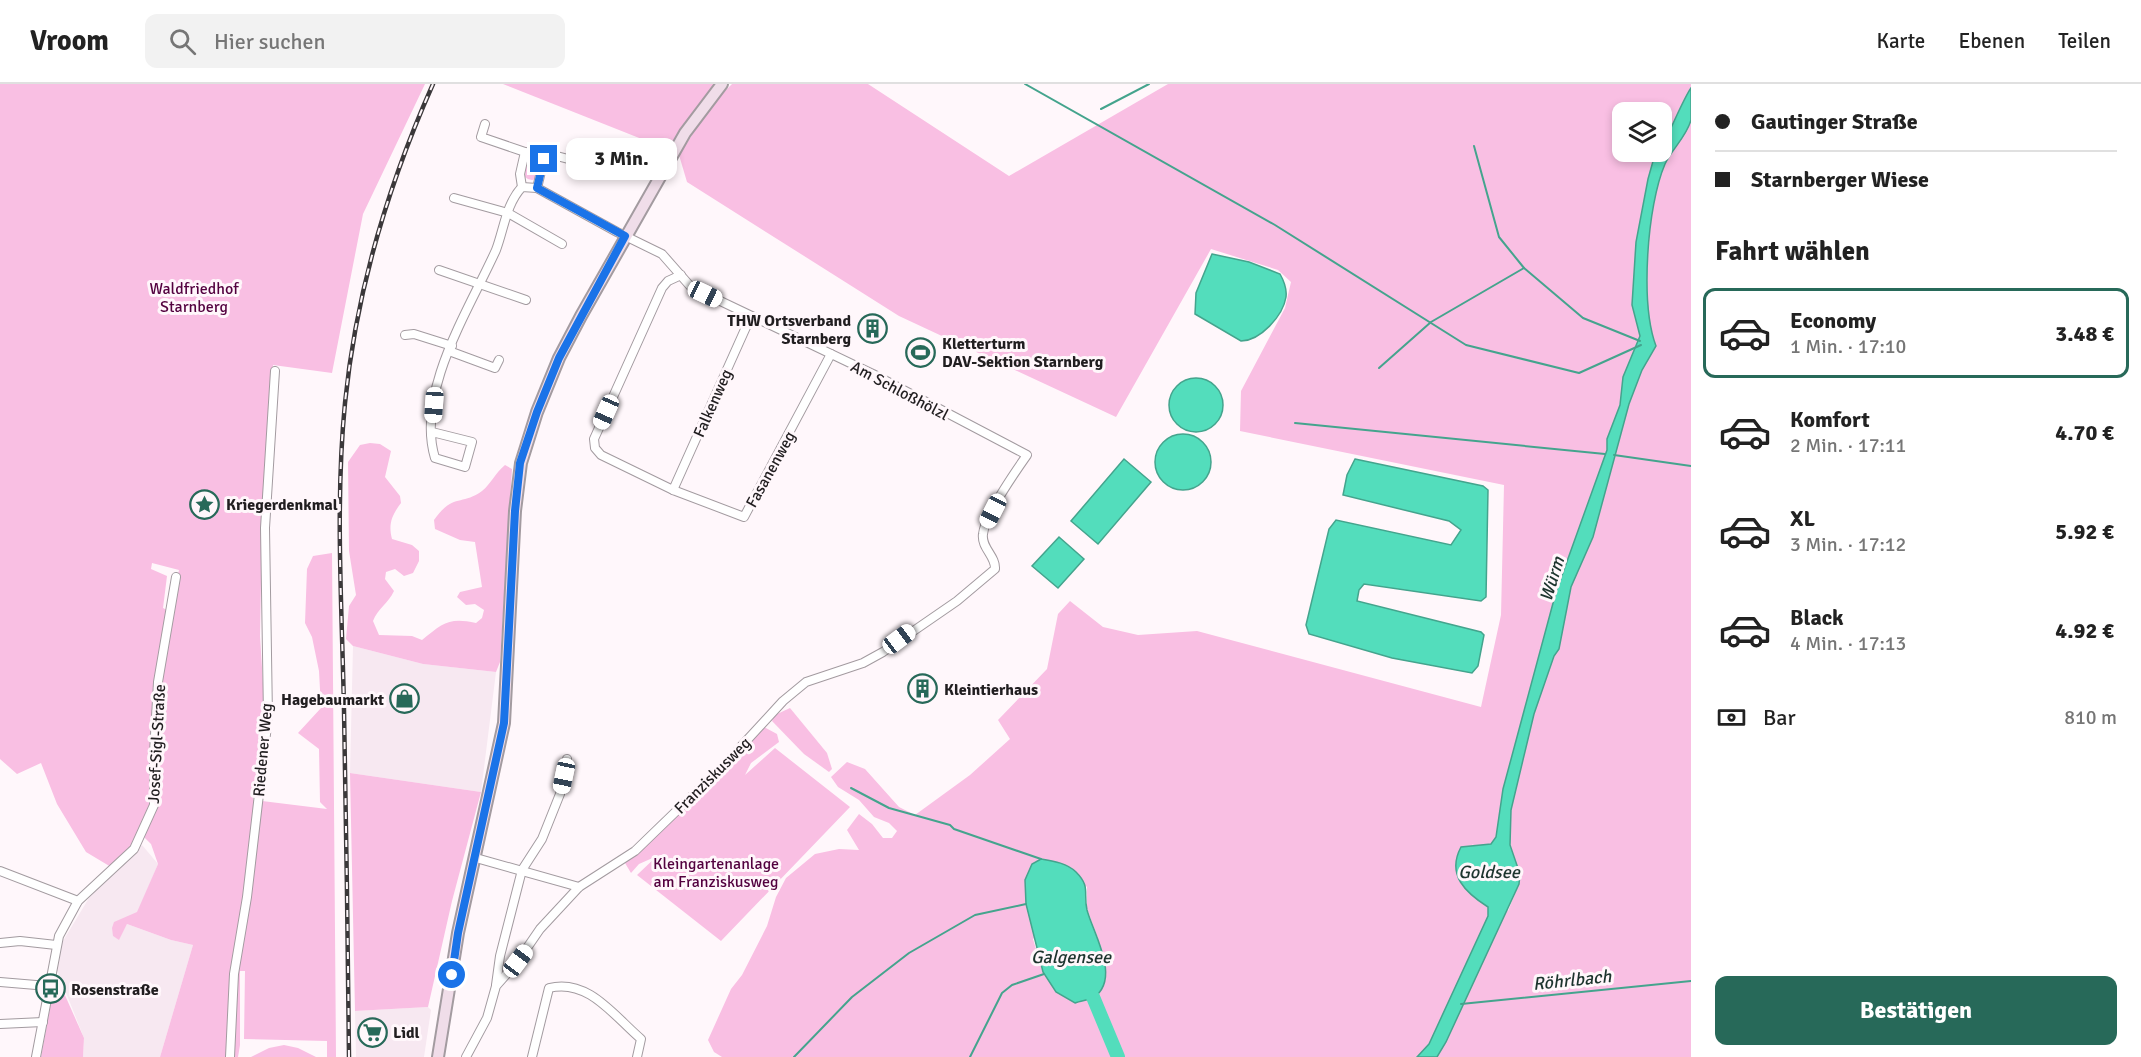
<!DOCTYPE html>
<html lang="de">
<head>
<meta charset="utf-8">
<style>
	:root { --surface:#fff; --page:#f2f2f2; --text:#222; --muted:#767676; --line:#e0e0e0; --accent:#276959 }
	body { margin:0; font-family:Signika,sans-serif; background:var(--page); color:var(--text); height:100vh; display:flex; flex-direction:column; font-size:22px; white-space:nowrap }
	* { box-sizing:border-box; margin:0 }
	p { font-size:20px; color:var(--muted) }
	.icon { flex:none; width:33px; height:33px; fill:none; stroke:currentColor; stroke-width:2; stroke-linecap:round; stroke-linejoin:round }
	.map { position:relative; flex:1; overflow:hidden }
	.side { display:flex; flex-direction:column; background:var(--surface); width:450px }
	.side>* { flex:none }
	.top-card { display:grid; align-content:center; height:132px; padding:0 24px; background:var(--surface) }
	.buttons { position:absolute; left:1612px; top:18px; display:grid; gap:12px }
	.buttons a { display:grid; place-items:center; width:60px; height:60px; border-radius:12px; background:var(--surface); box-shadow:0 3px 9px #0003; font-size:30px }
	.end { position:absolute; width:27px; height:27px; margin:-14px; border:8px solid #1a73e8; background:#fff; box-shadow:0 0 0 3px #fff }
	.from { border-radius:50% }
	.bubble { position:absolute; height:42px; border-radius:12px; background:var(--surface); box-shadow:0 3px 9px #0003; font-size:20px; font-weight:700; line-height:42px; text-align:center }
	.car { position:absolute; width:18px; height:36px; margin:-18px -9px; border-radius:8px; box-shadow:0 0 4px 2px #0007; background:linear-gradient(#fff 24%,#345 0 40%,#fff 0 76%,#345 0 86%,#fff 0) }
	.top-card b { display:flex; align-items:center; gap:21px; height:57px; font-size:22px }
	.top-card b+b { border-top:2px solid var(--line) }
	.top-card i { width:15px; height:15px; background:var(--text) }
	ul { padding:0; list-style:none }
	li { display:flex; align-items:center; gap:18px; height:90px; margin:0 12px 9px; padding:0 12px; border:3px solid transparent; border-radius:12px }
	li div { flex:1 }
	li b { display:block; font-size:22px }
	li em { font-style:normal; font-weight:700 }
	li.current { border-color:var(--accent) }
	li>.icon { width:54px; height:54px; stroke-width:1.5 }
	h2 { padding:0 24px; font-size:27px; line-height:72px }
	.pay { display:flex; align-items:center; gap:15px; height:66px; padding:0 24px; font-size:22px }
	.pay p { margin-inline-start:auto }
	.button { display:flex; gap:12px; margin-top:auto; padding:12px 24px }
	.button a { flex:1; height:69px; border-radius:12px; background:var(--accent); color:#fff; font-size:24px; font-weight:700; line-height:69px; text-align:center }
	header { display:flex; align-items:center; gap:36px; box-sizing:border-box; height:84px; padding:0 30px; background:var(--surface); border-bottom:2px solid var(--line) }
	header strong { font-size:28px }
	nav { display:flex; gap:33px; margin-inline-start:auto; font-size:21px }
	.search { width:420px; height:54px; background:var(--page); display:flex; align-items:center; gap:15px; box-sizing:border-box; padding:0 21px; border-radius:12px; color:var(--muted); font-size:22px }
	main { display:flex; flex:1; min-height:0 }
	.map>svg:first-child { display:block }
	.built { fill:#f7e8f1 }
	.green { fill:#f9bfe3; fill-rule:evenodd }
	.water { fill:#53ddbc; stroke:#44a48d; stroke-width:1.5 }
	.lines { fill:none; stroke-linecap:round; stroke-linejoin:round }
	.stream { stroke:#44a48d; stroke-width:2 }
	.river { stroke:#53ddbc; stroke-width:14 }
	.street-casing { stroke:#a39ba0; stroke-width:10 }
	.secondary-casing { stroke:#a39ba0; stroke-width:14 }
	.street { stroke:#fff; stroke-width:8 }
	.secondary { stroke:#f0dde9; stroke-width:10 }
	.rail-casing { stroke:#3b383a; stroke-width:4.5 }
	.rail { stroke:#fff7fb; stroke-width:2; stroke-dasharray:7; stroke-linecap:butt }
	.route { stroke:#1a73e8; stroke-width:8 }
	.labels { text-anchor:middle; stroke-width:6; stroke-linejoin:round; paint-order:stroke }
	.park-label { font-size:16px; fill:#53013f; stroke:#fff7fb }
	.poi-label { font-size:16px; font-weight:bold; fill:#211e20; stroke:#fff7fb; text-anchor:start }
	.street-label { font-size:16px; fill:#211e20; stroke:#fff7fb }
	.water-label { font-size:18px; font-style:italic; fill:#1d342e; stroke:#fff7fb }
</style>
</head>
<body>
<header>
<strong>Vroom</strong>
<div class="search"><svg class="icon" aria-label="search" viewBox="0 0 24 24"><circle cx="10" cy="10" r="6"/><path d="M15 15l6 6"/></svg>Hier suchen</div>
<nav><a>Karte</a><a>Ebenen</a><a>Teilen</a></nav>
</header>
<main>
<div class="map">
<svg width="1691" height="973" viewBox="0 0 1691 973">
	<rect width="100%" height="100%" fill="#fff7fb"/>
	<g class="built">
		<polygon points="353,562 423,580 496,588 481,708 350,689"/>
		<polygon points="142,761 158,780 137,830 113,852 119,855 127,840 171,856 193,861 160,973 83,973 84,954 57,886 60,862 89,814"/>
		<polygon points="428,923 431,926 424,973 356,973 355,927"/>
	</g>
	<g class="green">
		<path d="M0 0H425L363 130 332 289 273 281 262 443 260 552 265 632 253 716 327 725 320 718 319 665 298 649 321 624 319 587 312 553 305 539 307 485 313 472 332 469 336 973H327V957L244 955 245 887H240V961L238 973H160L193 861 171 856 127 840 119 856 113 852 112 844 114 838 137 828 158 780 151 760 141 750 133 764 111 783 86 768 57 720 41 679 17 690 0 675ZM152 479 179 486 169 527 163 524 167 492 151 485Z"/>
		<polygon points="503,0 714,0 667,65"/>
		<path d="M732 0H868L1009 92 1168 0H1691V973H722L714 968 708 956 731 905 742 891 767 842 776 813 786 794 815 770 839 765 859 766 847 746 859 730 872 740 883 754H892L897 747 889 739 874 733 859 716 838 703 831 693 847 678 865 685 899 723 915 731 970 691 1010 655 998 636 1047 585 1058 530 1070 517 1103 543 1138 551 1197 547 1481 623 1501 531 1504 401 1240 347 1241 307 1285 224 1291 198 1278 186 1211 165 1116 333 899 232 687 98 679 71 713 19ZM1623 28H1662V68H1623ZM1472 760 1519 800 1508 827ZM1087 802V825L1098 854 1056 908 1043 888 1033 855Z"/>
		<circle cx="532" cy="86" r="10"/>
		<path d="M370 359 380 360 391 367 385 393 400 412 401 419C392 431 388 440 392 455L412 461 419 467V477L413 489 404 492 395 485 386 488 385 495 394 507C388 520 378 524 373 537L379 551 412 552 422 556C443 539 449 533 476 539L482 534 484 526 475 520 466 521 457 513 460 508 482 503 475 458 460 456 435 445 434 436C453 409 461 422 482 407 491 400 495 389 505 381L512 385 500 578 496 588 423 580 353 562 346 555 349 522 356 511 349 467 348 378 360 361Z"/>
		<polygon points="790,624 827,669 832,685 829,688 804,670 772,637 775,631"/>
		<polygon points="764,643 777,650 779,658 751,679 745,691 775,664 850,723 721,857 637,791 657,772 639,780 631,789 625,779"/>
		<polygon points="350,689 481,708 452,817 428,923 355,927"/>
		<polygon points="56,891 84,954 83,973 41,973"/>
		<polygon points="284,961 298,964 316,973 251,973 269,964"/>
	</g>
	<g class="water">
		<path d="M1691 4C1691 13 1691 27 1691 36 1687 52 1672 65 1665 80 1647 122 1640 219 1656 262L1642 286 1629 320 1593 453 1571 503 1559 565 1554 572 1534 630 1511 726 1510 761 1520 790 1519 800 1446 958 1437 973H1417L1429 960 1488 832V823C1466 809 1446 791 1461 763L1491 760 1496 753 1503 705 1556 508 1607 366V355L1620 321 1623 293 1640 252 1632 221 1636 158 1648 95 1655 70 1662 68C1662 61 1686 11 1691 4Z"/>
		<path d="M1212 170 1249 178 1280 190C1284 197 1287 205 1286 213 1283 232 1260 257 1241 257L1195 230 1196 209Z"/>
		<circle cx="1196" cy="321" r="27"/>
		<circle cx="1183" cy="378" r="28"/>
		<polygon points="1124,375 1151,398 1098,460 1071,437"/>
		<polygon points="1355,375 1483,402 1488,406 1486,513 1481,517 1364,500 1359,506 1357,517 1481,548 1484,551 1478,582 1472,589 1392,574 1309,550 1306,541 1329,445 1336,436 1451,461 1461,446 1449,437 1343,411 1347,391"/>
		<polygon points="1059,453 1084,475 1058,504 1032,482"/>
		<path d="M1041 775C1053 777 1067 779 1076 788 1091 803 1083 809 1087 826 1093 849 1122 895 1093 914 1088 916 1080 917 1075 919L1056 908 1043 888 1026 820 1025 796 1032 780Z"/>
	</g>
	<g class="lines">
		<g class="stream">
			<polyline points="1025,0 1275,141 1466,261 1579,289 1641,261"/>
			<polyline points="1101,25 1149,0"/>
			<polyline points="1474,62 1499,153 1524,184 1583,234 1640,257"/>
			<polyline points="1379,284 1431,238 1524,184"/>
			<polyline points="1295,339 1605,370"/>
			<polyline points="1614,371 1691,382"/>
			<polyline points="851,704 889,724 950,741 954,745 1041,775"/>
			<polyline points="1461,920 1691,897"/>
			<polyline points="794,973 852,913 909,869 975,831 1026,820"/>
			<polyline points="970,973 1002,909 1012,901 1044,890"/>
		</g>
		<polyline class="river" points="1093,913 1118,973"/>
		<defs>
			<g id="street">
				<polyline points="485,40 481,53 525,68"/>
				<polyline points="544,75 553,71 591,81 597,77"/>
				<polyline points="522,103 520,90 525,68 544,75 537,104"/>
				<polyline points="454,114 508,129 562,160"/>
				<polyline points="439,186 526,216"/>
				<polyline points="681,191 668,197 662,204 594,355 595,364 601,371 673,406 744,433 831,270"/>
				<polyline points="405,251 414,250 452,262"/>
				<polyline points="449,267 495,284 499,276"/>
				<path d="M432 348 472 358 465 383 435 374C415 308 470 224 496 166 504 145 506 120 522 103L537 104 617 148 662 170 691 203 873 290 1027 371C1015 388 985 431 983 450 981 464 996 472 995 485L957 517 883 568 863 579 806 598 783 617 725 680 635 767 579 803 540 845 518 877 496 902 487 934 466 973"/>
				<polyline points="673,406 751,232"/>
				<polyline points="476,774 579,803"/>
				<polyline points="0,787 78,817"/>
				<polyline points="0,859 20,857 56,861"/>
				<polyline points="0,898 48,902"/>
				<polyline points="496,901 500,872 522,786 542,755 560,710 567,675"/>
				<polyline points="0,940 43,938"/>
				<polyline points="36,973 59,852 78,817 134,765 154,721 154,669 158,598 176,493"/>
				<polyline points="230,973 234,890 247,813 268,633 265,444 275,287"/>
				<path d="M532 973 549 904C588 894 614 932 641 955L637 973"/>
			</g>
			<polyline id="secondary" points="438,973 458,849 504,639 515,427 521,379 537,328 559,274 581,232 685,49 722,0"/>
		</defs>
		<use href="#street" class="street-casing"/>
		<use href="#secondary" class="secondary-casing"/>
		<use href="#street" class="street"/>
		<use href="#secondary" class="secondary"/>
		<defs>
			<path id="rail" d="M349 973C348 857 346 742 344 626 342 524 335 420 345 319 356 208 388 101 433 0"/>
		</defs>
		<use href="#rail" class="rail-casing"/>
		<use href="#rail" class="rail"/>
	</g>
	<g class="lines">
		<polyline class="route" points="452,891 458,849 504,639 515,427 520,379 537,328 559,274 625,152 537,104 544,75"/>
	</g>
	<defs>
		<symbol id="building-ring" viewBox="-11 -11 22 22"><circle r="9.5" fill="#fff7fb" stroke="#276959" stroke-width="1.5"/><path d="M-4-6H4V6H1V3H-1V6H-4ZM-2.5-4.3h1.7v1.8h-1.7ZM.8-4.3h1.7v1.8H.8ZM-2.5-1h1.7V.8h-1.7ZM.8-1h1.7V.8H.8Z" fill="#276959"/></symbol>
		<symbol id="stadium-ring" viewBox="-11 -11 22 22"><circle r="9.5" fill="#fff7fb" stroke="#276959" stroke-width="1.5"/><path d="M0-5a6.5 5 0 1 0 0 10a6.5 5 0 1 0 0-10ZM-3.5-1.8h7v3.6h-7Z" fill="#276959"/></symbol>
		<symbol id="sight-ring" viewBox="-11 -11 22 22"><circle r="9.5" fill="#fff7fb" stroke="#276959" stroke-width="1.5"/><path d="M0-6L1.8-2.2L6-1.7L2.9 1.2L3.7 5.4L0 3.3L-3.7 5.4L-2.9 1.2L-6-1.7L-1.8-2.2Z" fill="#276959"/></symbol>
		<symbol id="shop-ring" viewBox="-11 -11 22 22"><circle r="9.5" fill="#fff7fb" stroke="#276959" stroke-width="1.5"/><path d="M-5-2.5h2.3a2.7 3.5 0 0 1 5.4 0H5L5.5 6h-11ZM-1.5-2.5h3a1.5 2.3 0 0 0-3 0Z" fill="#276959"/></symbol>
		<symbol id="bus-ring" viewBox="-11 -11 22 22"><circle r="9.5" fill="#fff7fb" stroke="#276959" stroke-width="1.5"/><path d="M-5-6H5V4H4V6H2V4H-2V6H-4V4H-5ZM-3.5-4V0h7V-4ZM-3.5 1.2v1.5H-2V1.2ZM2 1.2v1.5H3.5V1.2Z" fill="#276959"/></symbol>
		<symbol id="supermarket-ring" viewBox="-11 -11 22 22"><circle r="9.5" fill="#fff7fb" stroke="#276959" stroke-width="1.5"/><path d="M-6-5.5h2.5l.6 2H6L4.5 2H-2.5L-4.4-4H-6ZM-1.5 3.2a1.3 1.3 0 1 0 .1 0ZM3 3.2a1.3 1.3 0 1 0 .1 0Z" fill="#276959"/></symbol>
	</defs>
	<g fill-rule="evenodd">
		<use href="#building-ring" x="856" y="228" width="33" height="33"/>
		<use href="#stadium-ring" x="904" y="252" width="33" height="33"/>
		<use href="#sight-ring" x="188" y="404" width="33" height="33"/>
		<use href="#building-ring" x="906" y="588" width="33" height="33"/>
		<use href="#shop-ring" x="388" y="598" width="33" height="33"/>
		<use href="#bus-ring" x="34" y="888" width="33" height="33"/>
		<use href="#supermarket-ring" x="356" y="932" width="33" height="33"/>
	</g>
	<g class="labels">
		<g class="park-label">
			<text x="194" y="210">Waldfriedhof<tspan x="194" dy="18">Starnberg</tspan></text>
			<text x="716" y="785">Kleingartenanlage<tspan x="716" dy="18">am Franziskusweg</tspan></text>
		</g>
		<g class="poi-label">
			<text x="851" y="242" text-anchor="end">THW Ortsverband<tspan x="851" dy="18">Starnberg</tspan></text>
			<text x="942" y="265">Kletterturm<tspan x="942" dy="18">DAV-Sektion Starnberg</tspan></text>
			<text x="226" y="426">Kriegerdenkmal</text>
			<text x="944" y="611">Kleintierhaus</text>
			<text x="384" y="621" text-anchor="end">Hagebaumarkt</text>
			<text x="71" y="911">Rosenstraße</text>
			<text x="393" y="954">Lidl</text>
		</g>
		<g class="street-label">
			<text transform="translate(900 306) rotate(28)" y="6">Am Schloßhölzl</text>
			<text transform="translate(712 319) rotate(-66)" y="6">Falkenweg</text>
			<text transform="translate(770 385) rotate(-61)" y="6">Fasanenweg</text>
			<text transform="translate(156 660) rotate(-87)" y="6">Josef-Sigl-Straße</text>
			<text transform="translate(262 666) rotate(-85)" y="6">Riedener Weg</text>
			<text transform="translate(712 691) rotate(-45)" y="6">Franziskusweg</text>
		</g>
		<g class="water-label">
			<text transform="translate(1552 495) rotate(-73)" y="6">Würm</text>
			<text x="1489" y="794">Goldsee</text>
			<text x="1071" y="879">Galgensee</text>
			<text transform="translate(1572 896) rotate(-6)" y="6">Röhrlbach</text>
		</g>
	</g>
</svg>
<div class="buttons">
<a><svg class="icon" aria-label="layers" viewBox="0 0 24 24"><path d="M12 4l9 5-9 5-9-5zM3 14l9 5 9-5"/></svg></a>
</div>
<i class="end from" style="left:452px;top:891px"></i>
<i class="end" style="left:544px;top:75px"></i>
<div class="bubble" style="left:566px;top:54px;width:111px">3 Min.</div>
<i class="car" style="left:705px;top:210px;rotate:115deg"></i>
<i class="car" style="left:434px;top:321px;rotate:184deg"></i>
<i class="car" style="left:606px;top:328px;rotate:204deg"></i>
<i class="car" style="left:993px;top:427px;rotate:207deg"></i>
<i class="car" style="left:899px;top:555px;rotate:53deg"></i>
<i class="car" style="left:564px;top:692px;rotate:192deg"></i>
<i class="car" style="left:518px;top:877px;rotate:37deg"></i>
</div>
<section class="side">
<div class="top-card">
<b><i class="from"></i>Gautinger Straße</b>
<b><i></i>Starnberger Wiese</b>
</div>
<h2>Fahrt wählen</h2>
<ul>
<li class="current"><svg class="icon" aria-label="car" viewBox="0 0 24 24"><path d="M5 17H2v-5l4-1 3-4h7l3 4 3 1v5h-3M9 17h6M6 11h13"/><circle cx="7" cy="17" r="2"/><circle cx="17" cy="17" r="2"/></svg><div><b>Economy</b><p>1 Min. · 17:10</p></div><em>3.48 €</em></li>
<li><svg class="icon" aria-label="car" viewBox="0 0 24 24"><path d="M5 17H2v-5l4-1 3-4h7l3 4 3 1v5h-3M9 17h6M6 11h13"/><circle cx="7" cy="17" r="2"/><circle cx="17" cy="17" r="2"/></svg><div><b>Komfort</b><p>2 Min. · 17:11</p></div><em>4.70 €</em></li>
<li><svg class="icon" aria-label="car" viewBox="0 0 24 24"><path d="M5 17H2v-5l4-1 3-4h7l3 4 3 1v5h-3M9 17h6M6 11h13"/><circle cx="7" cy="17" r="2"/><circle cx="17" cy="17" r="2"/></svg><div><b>XL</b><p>3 Min. · 17:12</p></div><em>5.92 €</em></li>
<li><svg class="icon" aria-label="car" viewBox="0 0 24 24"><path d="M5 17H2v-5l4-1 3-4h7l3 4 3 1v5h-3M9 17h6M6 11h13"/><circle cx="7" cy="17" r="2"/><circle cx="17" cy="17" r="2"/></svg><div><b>Black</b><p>4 Min. · 17:13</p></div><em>4.92 €</em></li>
</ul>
<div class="pay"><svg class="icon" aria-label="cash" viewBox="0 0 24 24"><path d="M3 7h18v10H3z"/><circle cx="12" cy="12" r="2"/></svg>Bar<p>810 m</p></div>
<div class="button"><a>Bestätigen</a></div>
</section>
</main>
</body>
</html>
